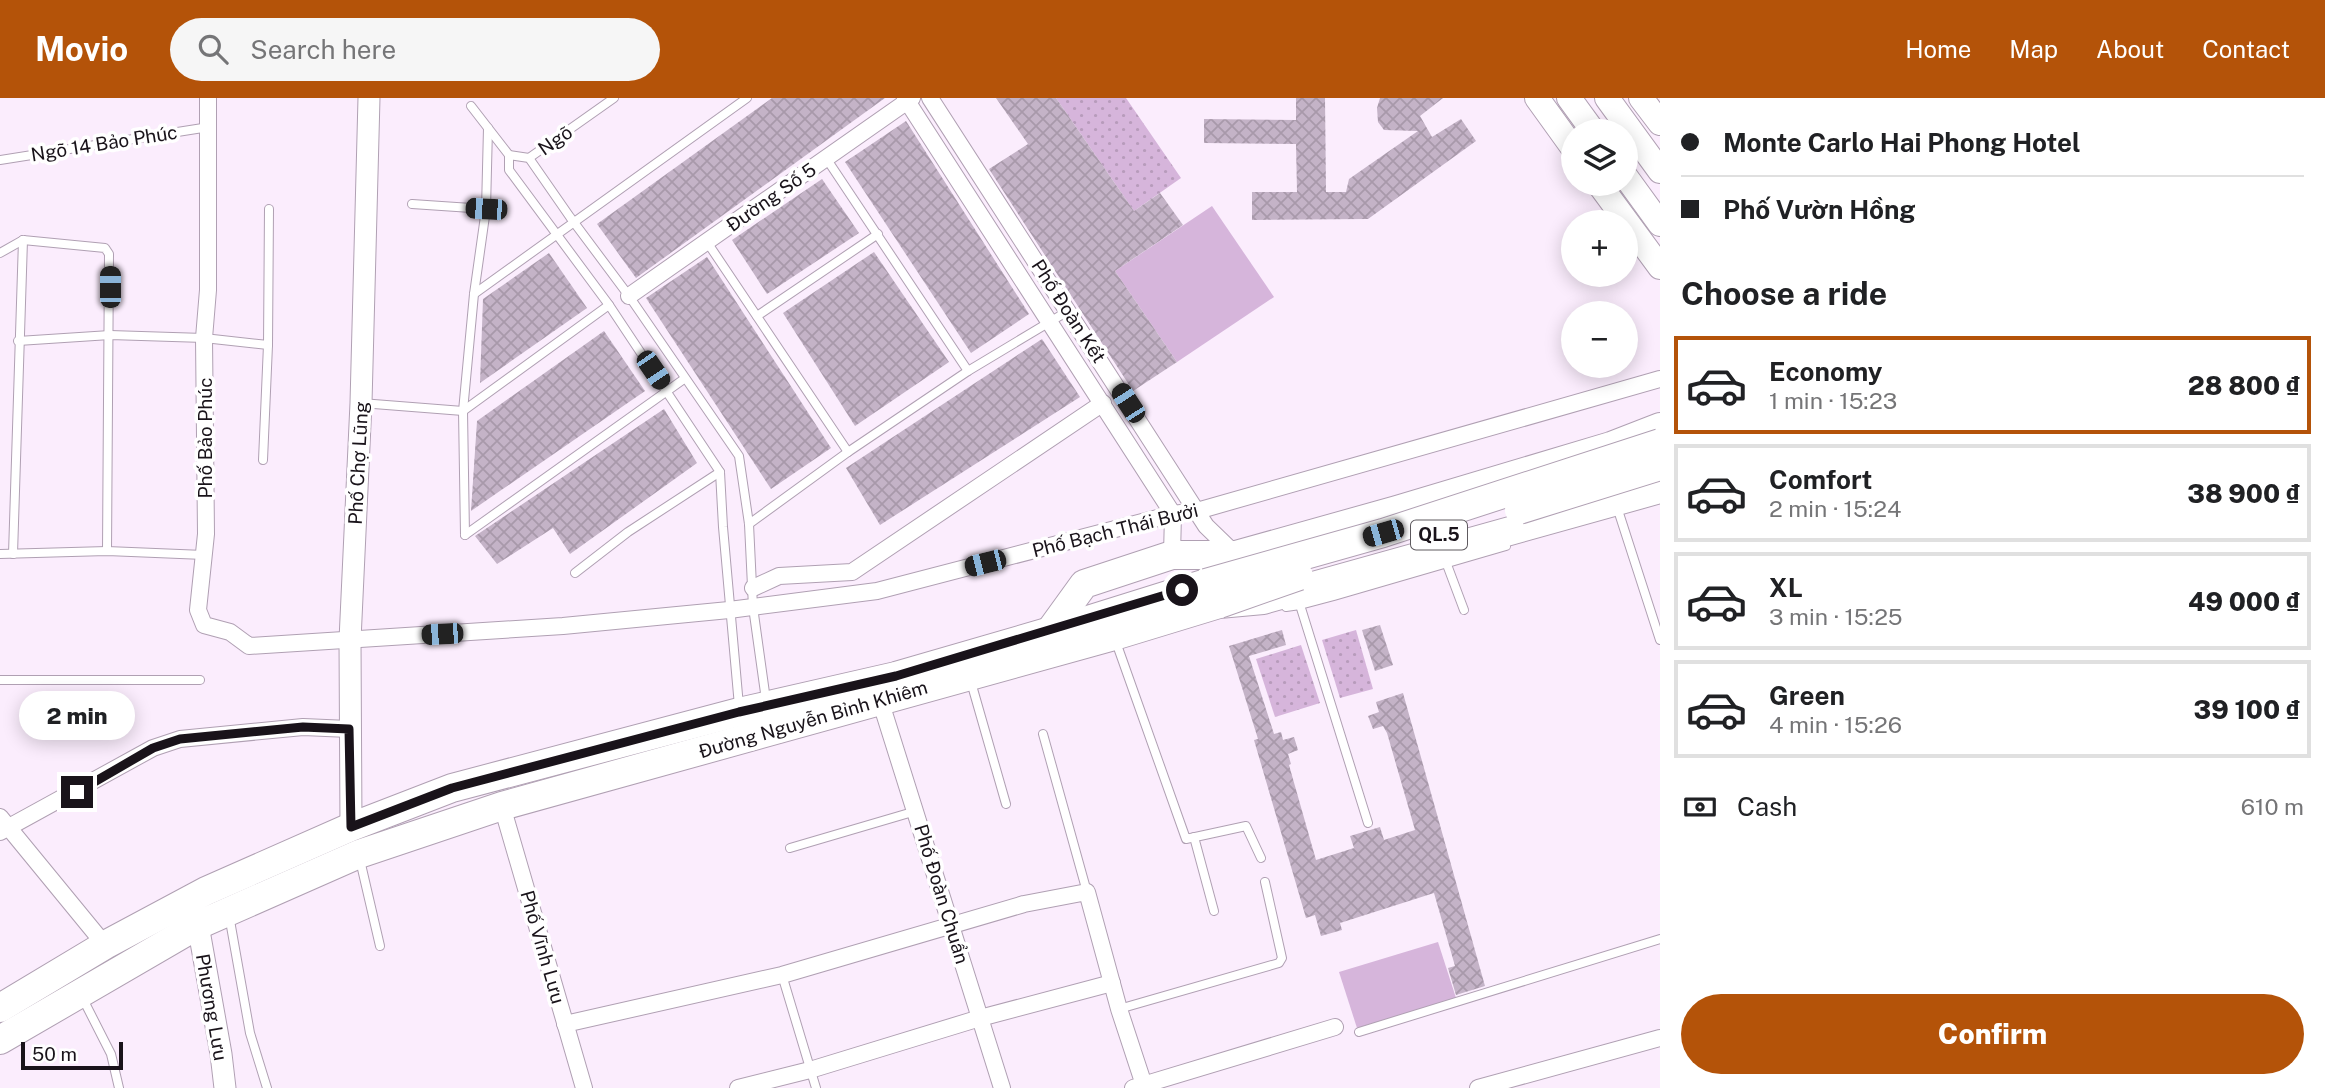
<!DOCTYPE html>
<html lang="en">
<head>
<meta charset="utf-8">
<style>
	:root { --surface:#fff; --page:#f6f6f6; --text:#202124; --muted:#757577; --line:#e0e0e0; --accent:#b45309 }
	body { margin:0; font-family:"Public Sans",sans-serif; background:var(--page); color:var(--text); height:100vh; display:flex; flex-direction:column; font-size:26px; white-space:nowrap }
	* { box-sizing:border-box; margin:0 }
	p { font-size:23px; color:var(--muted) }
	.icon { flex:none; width:38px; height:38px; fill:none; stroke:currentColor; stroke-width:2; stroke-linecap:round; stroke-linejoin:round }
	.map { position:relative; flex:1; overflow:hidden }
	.sheet { display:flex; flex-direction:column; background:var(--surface); width:665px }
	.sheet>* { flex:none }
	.banner { display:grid; align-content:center; height:154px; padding:0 21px; background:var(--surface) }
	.buttons { position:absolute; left:1561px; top:21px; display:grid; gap:14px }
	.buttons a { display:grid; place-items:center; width:77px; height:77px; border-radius:50%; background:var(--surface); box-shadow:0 4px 18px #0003; font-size:35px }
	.scale { position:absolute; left:21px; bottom:18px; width:102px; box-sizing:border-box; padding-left:7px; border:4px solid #19131a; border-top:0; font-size:19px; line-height:24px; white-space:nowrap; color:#19131a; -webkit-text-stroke:5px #fff; paint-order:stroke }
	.end { position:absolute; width:32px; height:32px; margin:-16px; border:9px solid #19131a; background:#fff; box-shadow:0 0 0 4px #fff }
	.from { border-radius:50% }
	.bubble { position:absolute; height:49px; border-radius:24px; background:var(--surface); box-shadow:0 4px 18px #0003; font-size:23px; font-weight:800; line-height:49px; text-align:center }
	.car { position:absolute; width:21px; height:42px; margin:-21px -10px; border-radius:9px; box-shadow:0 0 5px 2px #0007; background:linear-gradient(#222 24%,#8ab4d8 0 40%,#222 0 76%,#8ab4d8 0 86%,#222 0) }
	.banner b { display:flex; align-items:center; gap:24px; height:66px; font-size:26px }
	.banner b+b { border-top:2px solid var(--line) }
	.banner i { width:18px; height:18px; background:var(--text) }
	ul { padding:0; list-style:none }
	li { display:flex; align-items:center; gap:21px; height:98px; margin:0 14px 10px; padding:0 7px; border:4px solid var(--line); border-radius:0px }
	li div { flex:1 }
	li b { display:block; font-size:26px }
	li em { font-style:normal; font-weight:800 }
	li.on { border-color:var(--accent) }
	li>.icon { width:63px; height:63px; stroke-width:1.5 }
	h2 { padding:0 21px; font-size:32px; line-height:84px }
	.pay { display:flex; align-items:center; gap:18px; height:77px; padding:0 21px; font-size:26px }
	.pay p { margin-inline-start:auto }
	.button { display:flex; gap:14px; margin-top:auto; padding:14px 21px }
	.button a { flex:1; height:80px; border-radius:42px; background:var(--accent); color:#fff; font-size:28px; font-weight:800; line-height:80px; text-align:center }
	header { display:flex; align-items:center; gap:42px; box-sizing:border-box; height:98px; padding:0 35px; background:var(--accent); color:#fff }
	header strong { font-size:33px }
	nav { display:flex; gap:38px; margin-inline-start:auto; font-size:24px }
	.search { width:490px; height:63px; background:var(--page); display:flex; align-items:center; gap:18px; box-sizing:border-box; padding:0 24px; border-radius:38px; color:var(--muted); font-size:26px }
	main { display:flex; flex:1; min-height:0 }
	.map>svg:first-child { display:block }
	.grass { fill:url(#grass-dots) }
	.green { fill:#d6b5db }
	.building { fill:url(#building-cross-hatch) }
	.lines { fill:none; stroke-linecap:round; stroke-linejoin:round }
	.lane-casing { stroke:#b0a0b3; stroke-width:10 }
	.street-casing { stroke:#b0a0b3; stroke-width:18 }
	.secondary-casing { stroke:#b0a0b3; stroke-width:23 }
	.primary-casing { stroke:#b0a0b3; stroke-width:26 }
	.highway-casing { stroke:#b0a0b3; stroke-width:30 }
	.lane { stroke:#fff; stroke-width:8 }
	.street { stroke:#fff; stroke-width:16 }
	.secondary { stroke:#fff; stroke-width:21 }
	.primary { stroke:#fff; stroke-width:24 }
	.highway { stroke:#fff; stroke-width:28 }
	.highway-bridge-casing { stroke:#b0a0b3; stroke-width:30; stroke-linecap:butt }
	.highway-bridge { stroke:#fff; stroke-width:28 }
	.route { stroke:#19131a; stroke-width:9 }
	.labels { text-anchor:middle; stroke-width:7; stroke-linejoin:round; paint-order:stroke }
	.shield { fill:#fff; stroke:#5e5a5f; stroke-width:2 }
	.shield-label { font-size:18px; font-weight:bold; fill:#19131a }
	.street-label { font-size:19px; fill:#19131a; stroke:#fff }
</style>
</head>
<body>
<header>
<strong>Movio</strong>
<div class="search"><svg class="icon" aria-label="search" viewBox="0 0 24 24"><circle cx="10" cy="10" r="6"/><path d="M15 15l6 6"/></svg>Search here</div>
<nav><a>Home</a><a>Map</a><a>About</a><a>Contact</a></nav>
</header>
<main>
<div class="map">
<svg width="1660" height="990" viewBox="0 0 1660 990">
	<defs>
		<pattern id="grass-dots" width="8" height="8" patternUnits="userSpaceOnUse" patternTransform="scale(1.75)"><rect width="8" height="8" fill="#d6b5db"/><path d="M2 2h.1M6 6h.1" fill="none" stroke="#b79bbb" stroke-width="1.8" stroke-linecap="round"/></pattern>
		<pattern id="building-cross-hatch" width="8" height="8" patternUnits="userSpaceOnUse" patternTransform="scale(1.75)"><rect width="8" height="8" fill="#c4b3c7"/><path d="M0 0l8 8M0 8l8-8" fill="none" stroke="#a899aa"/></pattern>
	</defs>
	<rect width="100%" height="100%" fill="#fbedfd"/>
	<g class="grass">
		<polygon points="1056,0 1126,0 1181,80 1134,113"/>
		<polygon points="1356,532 1373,591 1340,600 1322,542"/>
		<polygon points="1301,547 1320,605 1275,619 1256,561"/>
	</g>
	<g class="green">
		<polygon points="1212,108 1274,199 1177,264 1115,173"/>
		<polygon points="1438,844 1456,900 1357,930 1339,874"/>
	</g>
	<g class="building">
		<polygon points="772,0 885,0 636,180 597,126"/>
		<polygon points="996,0 1056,0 1134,113 1160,95 1183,127 1115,173 1177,264 1133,293 989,71 1028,46"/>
		<polygon points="1296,0 1325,0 1326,94 1346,94 1349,81 1418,33 1384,32 1378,24 1377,10 1380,0 1443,0 1420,18 1432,39 1461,21 1476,43 1368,121 1252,122 1252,94 1297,94 1296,46 1204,45 1204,21 1296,22"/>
		<polygon points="906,23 1029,216 971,255 845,64"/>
		<polygon points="822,81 859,135 767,196 732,142"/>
		<polygon points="874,154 949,264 855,328 783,215"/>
		<polygon points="549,155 587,210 480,285 483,201"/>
		<polygon points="707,159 831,350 771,391 646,200"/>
		<polygon points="604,233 645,293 471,413 477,323"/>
		<polygon points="1042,241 1080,299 880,427 846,370"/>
		<polygon points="664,311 697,365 570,456 553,430 497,466 475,438"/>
		<polygon points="1380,527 1393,567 1375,573 1362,532"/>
		<polygon points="1282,532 1286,547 1249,558 1274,636 1281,634 1283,642 1294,639 1298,652 1288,656 1291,666 1289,667 1316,762 1354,750 1350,738 1380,729 1384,742 1415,732 1387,635 1383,628 1373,631 1368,618 1379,614 1376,604 1403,595 1485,888 1456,897 1448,870 1455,868 1434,795 1340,825 1342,832 1321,838 1315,817 1306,820 1254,642 1258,641 1229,548"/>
	</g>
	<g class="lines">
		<defs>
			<g id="lane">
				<polyline points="471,8 509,57 509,72 609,207 720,374 723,429 739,608"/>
				<polyline points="509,57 529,60 570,119 629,198 739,358 749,426 753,509 766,602"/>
				<polyline points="529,60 614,0"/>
				<polyline points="826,60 968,273"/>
				<polyline points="0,62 209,29"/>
				<polyline points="412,106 486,111"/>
				<polyline points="23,142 105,150 109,156 107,453"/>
				<polyline points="707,144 848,354"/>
				<polyline points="0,155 23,142"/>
				<polyline points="474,196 747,0"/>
				<polyline points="757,218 878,136"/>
				<polyline points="18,243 110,237 204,240 268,247 269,111"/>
				<polyline points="361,305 463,313 609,207"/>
				<polyline points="263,362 268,247"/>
				<polyline points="1617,409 1660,542"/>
				<polyline points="749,426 848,354 968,273 1068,213"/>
				<polyline points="465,437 463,313 474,196 486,111 488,30"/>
				<polyline points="465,437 684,281"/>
				<polyline points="0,456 107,453 204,457"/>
				<polyline points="13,456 23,142"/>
				<polyline points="1446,464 1464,512"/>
				<polyline points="575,475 628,434 720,374"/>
				<polyline points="1300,507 1368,725"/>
				<polyline points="1286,509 1300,507 1334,498 1506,448"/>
				<polyline points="1116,544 1186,741 1246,728 1261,760"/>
				<polyline points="0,582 200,582"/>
				<polyline points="971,584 1006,706"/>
				<polyline points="1043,636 1087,794"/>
				<polyline points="1194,739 1214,813"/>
				<polyline points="790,750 916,713"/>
				<polyline points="360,762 380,848"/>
				<polyline points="229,817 250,935 267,990"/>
				<polyline points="782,877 816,990"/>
				<polyline points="83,901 111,956 119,990"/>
				<polyline points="1119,911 1279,865 1282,860 1265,784"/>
				<polyline points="1359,934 1660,841"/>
			</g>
			<g id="street">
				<polyline points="208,0 208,192 204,240 206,436 198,512 204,527 230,534 249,548 563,528 729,512 877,493 1173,416 1197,413 1660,281"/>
				<polyline points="905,0 1173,416 1172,457"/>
				<polyline points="930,0 1206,428 1236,457"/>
				<polyline points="629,198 912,0"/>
				<polyline points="753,490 779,478 852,474 1103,305"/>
				<polyline points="880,602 1002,990"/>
				<polyline points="502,708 584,990"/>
				<polyline points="0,719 105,847"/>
				<polyline points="0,734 153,650 180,641 303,629 349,631"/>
				<polyline points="565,926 782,877 1024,806 1087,794 1119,911 1144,987"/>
				<polyline points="738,990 810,972 980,920 1112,885"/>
				<polyline points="1133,990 1335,929"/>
				<polyline points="1478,990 1660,940"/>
			</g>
			<g id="secondary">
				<polyline points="351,729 350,542 361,305 369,0"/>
				<polyline points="198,827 221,956 225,990"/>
			</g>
			<g id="primary">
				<polyline points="1537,0 1573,50"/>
				<polyline points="1569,0 1593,33"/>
				<polyline points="1607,0 1660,73"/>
				<polyline points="1641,0 1660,25"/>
				<polyline points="1626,79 1660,126"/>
				<polyline points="1599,86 1660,169"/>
			</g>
			<g id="highway">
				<polyline points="1050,533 1084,486 1172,457 1236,457"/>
				<polyline points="0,910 105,847 206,793 351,729 452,690 739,614 896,578 1085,523 1206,485 1236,457 1397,412 1611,348 1660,329"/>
				<polyline points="0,942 198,827 359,756 502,708 1114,538 1219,506 1263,502 1660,391"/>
			</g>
		</defs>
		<use href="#lane" class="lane-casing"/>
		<use href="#street" class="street-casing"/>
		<use href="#secondary" class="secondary-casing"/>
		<use href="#primary" class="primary-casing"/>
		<use href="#highway" class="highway-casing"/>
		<use href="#lane" class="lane"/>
		<use href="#street" class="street"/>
		<use href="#secondary" class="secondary"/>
		<use href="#primary" class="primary"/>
		<use href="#highway" class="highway"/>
		<defs>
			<g id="highway-bridge">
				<polyline points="1519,412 1660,368"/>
				<polyline points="1206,485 1383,435 1660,345"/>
				<polyline points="1219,506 1299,478"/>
			</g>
		</defs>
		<use href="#highway-bridge" class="highway-bridge-casing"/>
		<use href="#highway-bridge" class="highway-bridge"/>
	</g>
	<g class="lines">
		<polyline class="route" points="77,694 153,650 180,641 303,629 349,631 351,729 452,690 739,614 896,578 1182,492"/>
	</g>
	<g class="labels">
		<rect class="shield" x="1411" y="422.5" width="56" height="29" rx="5"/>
		<g class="shield-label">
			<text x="1439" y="443">QL.5</text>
		</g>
		<g class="street-label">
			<text transform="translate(555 42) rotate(-35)" y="7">Ngõ</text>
			<text transform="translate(104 45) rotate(-9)" y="7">Ngõ 14 Bảo Phúc</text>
			<text transform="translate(771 99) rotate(-35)" y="7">Đường Số 5</text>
			<text transform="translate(1069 213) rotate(57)" y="7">Phố Đoàn Kết</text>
			<text transform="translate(205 340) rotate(-90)" y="7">Phố Bảo Phúc</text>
			<text transform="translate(358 365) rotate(-87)" y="7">Phố Chợ Lũng</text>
			<text transform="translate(1115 432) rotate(-14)" y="7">Phố Bạch Thái Bưởi</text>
			<text transform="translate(813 621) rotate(-16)" y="7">Đường Nguyễn Bỉnh Khiêm</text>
			<text transform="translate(942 796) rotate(73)" y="7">Phố Đoàn Chuẩn</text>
			<text transform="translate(543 849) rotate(74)" y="7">Phố Vĩnh Lưu</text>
			<text transform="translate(212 909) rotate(80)" y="7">Phương Lưu</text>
		</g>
	</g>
</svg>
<div class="buttons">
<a><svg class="icon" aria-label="layers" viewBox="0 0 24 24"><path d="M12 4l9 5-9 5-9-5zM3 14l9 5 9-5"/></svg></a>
<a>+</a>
<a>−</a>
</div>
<div class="scale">50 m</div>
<i class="end from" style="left:1182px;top:492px"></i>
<i class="end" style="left:77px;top:694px"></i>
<div class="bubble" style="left:19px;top:593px;width:116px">2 min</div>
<i class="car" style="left:486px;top:111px;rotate:273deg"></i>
<i class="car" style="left:110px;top:189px;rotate:0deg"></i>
<i class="car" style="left:653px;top:272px;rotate:146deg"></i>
<i class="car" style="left:1128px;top:305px;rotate:327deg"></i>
<i class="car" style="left:1383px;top:435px;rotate:254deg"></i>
<i class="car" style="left:985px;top:465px;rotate:256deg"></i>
<i class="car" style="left:442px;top:536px;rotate:267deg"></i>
</div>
<section class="sheet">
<div class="banner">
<b><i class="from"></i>Monte Carlo Hai Phong Hotel</b>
<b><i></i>Phố Vườn Hồng</b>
</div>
<h2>Choose a ride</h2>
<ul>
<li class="on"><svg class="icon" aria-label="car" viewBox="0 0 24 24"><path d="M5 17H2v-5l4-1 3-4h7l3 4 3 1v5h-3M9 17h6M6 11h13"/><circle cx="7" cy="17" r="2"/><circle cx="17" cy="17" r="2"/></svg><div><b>Economy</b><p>1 min · 15:23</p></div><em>28 800 ₫</em></li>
<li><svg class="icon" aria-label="car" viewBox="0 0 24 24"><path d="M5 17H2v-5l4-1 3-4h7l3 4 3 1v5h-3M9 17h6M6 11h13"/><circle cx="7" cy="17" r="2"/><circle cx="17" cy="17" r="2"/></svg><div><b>Comfort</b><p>2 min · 15:24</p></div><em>38 900 ₫</em></li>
<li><svg class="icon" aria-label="car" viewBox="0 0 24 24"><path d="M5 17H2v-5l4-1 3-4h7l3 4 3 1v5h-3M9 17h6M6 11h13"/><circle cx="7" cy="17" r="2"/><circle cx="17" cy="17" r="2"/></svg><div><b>XL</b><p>3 min · 15:25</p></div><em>49 000 ₫</em></li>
<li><svg class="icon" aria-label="car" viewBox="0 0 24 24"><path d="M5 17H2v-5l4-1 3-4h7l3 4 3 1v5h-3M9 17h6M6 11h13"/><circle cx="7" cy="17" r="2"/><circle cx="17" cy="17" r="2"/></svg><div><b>Green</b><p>4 min · 15:26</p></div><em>39 100 ₫</em></li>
</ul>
<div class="pay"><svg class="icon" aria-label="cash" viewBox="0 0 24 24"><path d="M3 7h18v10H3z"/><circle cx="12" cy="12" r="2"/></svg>Cash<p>610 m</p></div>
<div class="button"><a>Confirm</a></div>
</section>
</main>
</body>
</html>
